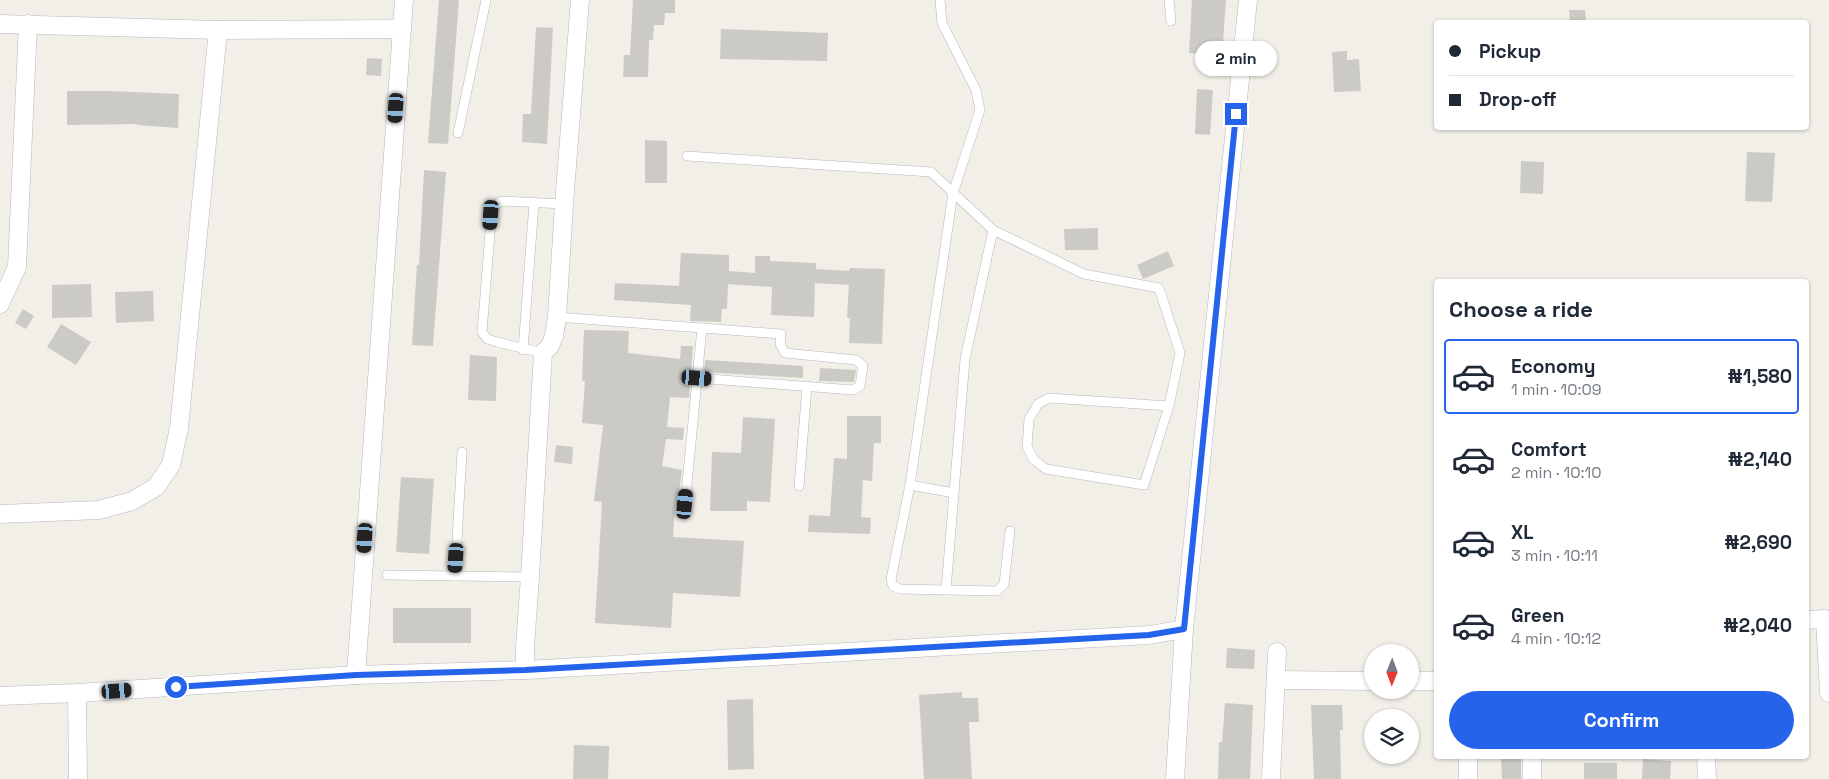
<!DOCTYPE html>
<html lang="en">
<head>
<meta charset="utf-8">
<style>
	:root { --surface:#fff; --page:#f2f2f3; --text:#1f2937; --muted:#747a83; --line:#e0e1e3; --accent:#2563eb }
	body { margin:0; font-family:"Space Grotesk",sans-serif; background:var(--page); color:var(--text); height:100vh; display:flex; flex-direction:column; font-size:19px; white-space:nowrap }
	* { box-sizing:border-box; margin:0 }
	p { font-size:16px; color:var(--muted) }
	.icon { flex:none; width:28px; height:28px; fill:none; stroke:currentColor; stroke-width:2; stroke-linecap:round; stroke-linejoin:round }
	.map { position:relative; flex:1; overflow:hidden }
	.side { position:absolute; left:1434px; top:279px; width:375px; height:480px; display:flex; flex-direction:column; background:var(--surface); border-radius:5px; box-shadow:0 1px 4px #0004 }
	.side>* { flex:none }
	.banner { position:absolute; left:1434px; top:20px; width:375px; height:110px; border-radius:5px; box-shadow:0 1px 4px #0004; display:grid; align-content:center; height:110px; padding:0 15px; background:var(--surface) }
	.needle { width:32px; rotate:181deg }
	.controls { position:absolute; left:1364px; top:644px; display:grid; gap:10px }
	.controls a { display:grid; place-items:center; width:55px; height:55px; border-radius:50%; background:var(--surface); box-shadow:0 1px 4px #0004; font-size:25px }
	.end { position:absolute; width:22px; height:22px; margin:-11px; border:6px solid #2563eb; background:#fff; box-shadow:0 0 0 2px #fff }
	.from { border-radius:50% }
	.bubble { position:absolute; height:35px; border-radius:18px; background:var(--surface); box-shadow:0 1px 4px #0004; font-size:16px; font-weight:600; line-height:35px; text-align:center }
	.car { position:absolute; width:15px; height:30px; margin:-15px -8px; border-radius:6px; box-shadow:0 0 4px 1px #0007; background:linear-gradient(#222 24%,#8ab4d8 0 40%,#222 0 76%,#8ab4d8 0 86%,#222 0) }
	.banner b { display:flex; align-items:center; gap:18px; height:48px; font-size:19px }
	.banner b+b { border-top:1px solid var(--line) }
	.banner i { width:12px; height:12px; background:var(--text) }
	ul { padding:0; list-style:none }
	li { display:flex; align-items:center; gap:15px; height:75px; margin:0 10px 8px; padding:0 5px; border:2px solid transparent; border-radius:5px }
	li div { flex:1 }
	li b { display:block; font-size:19px }
	li em { font-style:normal; font-weight:600 }
	li.current { border-color:var(--accent) }
	li>.icon { width:45px; height:45px; stroke-width:1.5 }
	h2 { padding:0 15px; font-size:22px; line-height:60px }
	.cta { display:flex; gap:10px; margin-top:auto; padding:10px 15px }
	.cta a { flex:1; height:58px; border-radius:30px; background:var(--accent); color:#fff; font-size:20px; font-weight:600; line-height:58px; text-align:center }
	.map>svg:first-child { display:block }
	.building { fill:#cccac5 }
	.lines { fill:none; stroke-linecap:round; stroke-linejoin:round }
	.lane-casing { stroke:#b5b8bc; stroke-width:10 }
	.street-casing { stroke:#b5b8bc; stroke-width:19 }
	.lane { stroke:#fff; stroke-width:9 }
	.street { stroke:#fff; stroke-width:18 }
	.route { stroke:#2563eb; stroke-width:6 }
</style>
</head>
<body>
<div class="map">
<svg width="1829" height="779" viewBox="0 0 1829 779">
	<rect width="100%" height="100%" fill="#f1efe8"/>
	<g class="building">
		<polygon points="439,0 459,0 448,144 428,143"/>
		<polygon points="633,0 675,0 675,13 665,13 664,25 654,25 653,40 649,40 648,77 623,77 624,55 630,55"/>
		<polygon points="1192,0 1226,0 1223,43 1206,42 1205,54 1189,53"/>
		<polygon points="1569,10 1585,10 1586,22 1570,22"/>
		<polygon points="536,27 553,28 547,144 522,142 523,114 531,114"/>
		<polygon points="721,29 828,33 827,61 720,59"/>
		<polygon points="1347,51 1347,60 1359,59 1361,91 1334,92 1332,52"/>
		<polygon points="367,58 382,59 381,76 366,75"/>
		<polygon points="1197,89 1213,90 1210,135 1195,134"/>
		<polygon points="67,91 111,91 179,94 178,128 137,125 137,124 67,125"/>
		<polygon points="645,140 667,141 667,183 645,183"/>
		<polygon points="1747,152 1775,153 1772,202 1745,201"/>
		<polygon points="1521,161 1544,162 1543,194 1520,193"/>
		<polygon points="424,170 446,172 433,346 412,345 417,265 419,265"/>
		<polygon points="1098,228 1098,250 1065,250 1064,229"/>
		<polygon points="1168,251 1174,266 1143,279 1137,265"/>
		<polygon points="681,253 729,255 729,271 755,273 755,256 770,256 770,261 816,263 816,269 849,271 850,268 885,269 882,344 849,343 850,318 847,318 849,285 815,283 814,317 771,315 772,287 728,284 727,309 722,309 721,322 690,321 691,305 614,300 615,283 679,286"/>
		<polygon points="91,284 92,317 52,318 52,285"/>
		<polygon points="153,291 154,321 116,323 115,292"/>
		<polygon points="23,309 34,316 26,329 15,323"/>
		<polygon points="61,324 91,342 76,365 47,347"/>
		<polygon points="584,330 629,331 628,353 680,359 681,346 693,346 689,398 670,397 667,427 684,428 683,440 666,439 662,466 682,470 677,507 675,506 673,537 744,541 740,597 673,593 671,628 595,623 602,502 594,501 603,425 582,423 585,381 582,381"/>
		<polygon points="470,355 497,357 496,401 468,400"/>
		<polygon points="705,360 803,366 803,378 704,372"/>
		<polygon points="820,368 856,370 854,382 819,381"/>
		<polygon points="847,416 881,416 881,443 874,443 872,481 863,480 861,517 871,518 870,534 808,532 809,515 830,516 834,458 847,459"/>
		<polygon points="743,417 775,419 770,502 747,501 747,511 710,511 712,452 741,453"/>
		<polygon points="556,445 573,447 572,464 554,462"/>
		<polygon points="401,477 434,479 429,554 396,552"/>
		<rect x="393" y="608" width="78" height="35"/>
		<polygon points="1227,648 1255,650 1254,669 1226,668"/>
		<polygon points="962,692 962,698 978,698 979,722 969,722 972,779 924,779 919,695"/>
		<polygon points="753,699 754,769 728,770 727,700"/>
		<polygon points="1225,703 1253,705 1250,779 1218,779 1219,742 1222,742"/>
		<polygon points="1311,705 1342,705 1343,730 1340,730 1341,779 1314,779"/>
		<polygon points="574,745 609,746 608,779 573,779"/>
		<polygon points="1501,756 1521,756 1521,779 1502,779"/>
		<polygon points="1643,759 1671,761 1670,779 1642,779"/>
		<rect x="1584" y="763" width="33" height="16"/>
	</g>
	<g class="lines">
		<defs>
			<g id="lane">
				<polyline points="940,0 942,23 976,90 980,110 953,193 910,485 891,579 893,586 900,589 997,591 1004,584 1010,531"/>
				<polyline points="1169,0 1171,21"/>
				<polyline points="458,133 486,0"/>
				<polyline points="687,156 931,172 993,230 1084,274 1159,288 1180,353 1169,406 1144,485 1046,469 1034,460 1027,447 1029,419 1038,404 1049,398 1169,406"/>
				<polyline points="557,317 781,334 780,344 785,353 856,360 863,366 860,386 853,390 697,378"/>
				<polyline points="523,350 534,203"/>
				<polyline points="543,353 497,342 487,339 482,332 492,208 501,201 564,204"/>
				<polyline points="910,485 954,493"/>
				<polyline points="799,486 807,386"/>
				<polyline points="685,504 702,328"/>
				<polyline points="387,575 530,577"/>
				<polyline points="455,576 462,452"/>
				<polyline points="946,590 965,359 993,230"/>
			</g>
			<g id="street">
				<polyline points="0,24 218,30 402,29"/>
				<polyline points="0,304 17,267 28,24"/>
				<polyline points="0,514 99,510 132,501 156,487 171,465 179,428 218,30"/>
				<polyline points="1806,620 1825,619 1829,693"/>
				<polyline points="525,670 525,647 530,577 543,353 550,346 554,336 557,317 564,204 580,0"/>
				<polyline points="356,675 404,0"/>
				<polyline points="1276,680 1372,681"/>
				<polyline points="1410,681 1436,681"/>
				<polyline points="77,693 78,779"/>
				<polyline points="0,696 77,693 356,675 525,670 1149,635 1184,629 1248,0"/>
				<polyline points="1468,756 1468,779"/>
				<polyline points="1706,756 1707,779"/>
				<polyline points="1175,779 1184,629"/>
				<polyline points="1271,779 1277,652"/>
				<polyline points="1532,779 1532,756"/>
			</g>
		</defs>
		<use href="#lane" class="lane-casing"/>
		<use href="#street" class="street-casing"/>
		<use href="#lane" class="lane"/>
		<use href="#street" class="street"/>
	</g>
	<g class="lines">
		<polyline class="route" points="176,687 356,675 525,670 1149,635 1184,629 1236,114"/>
	</g>
</svg>
<div class="controls">
<a><svg class="needle" viewBox="-14 -14 28 28"><path d="M0-13l5 13h-10z" fill="#e53935"/><path d="M0 13l5-13h-10z" fill="#747a83"/></svg></a>
<a><svg class="icon" aria-label="layers" viewBox="0 0 24 24"><path d="M12 4l9 5-9 5-9-5zM3 14l9 5 9-5"/></svg></a>
</div>
<i class="end from" style="left:176px;top:687px"></i>
<i class="end" style="left:1236px;top:114px"></i>
<div class="bubble" style="left:1195px;top:41px;width:82px">2 min</div>
<i class="car" style="left:396px;top:108px;rotate:184deg"></i>
<i class="car" style="left:491px;top:215px;rotate:184deg"></i>
<i class="car" style="left:697px;top:378px;rotate:94deg"></i>
<i class="car" style="left:685px;top:504px;rotate:6deg"></i>
<i class="car" style="left:365px;top:538px;rotate:184deg"></i>
<i class="car" style="left:456px;top:558px;rotate:184deg"></i>
<i class="car" style="left:117px;top:691px;rotate:86deg"></i>
<div class="banner">
<b><i class="from"></i>Pickup</b>
<b><i></i>Drop-off</b>
</div>
<section class="side">
<h2>Choose a ride</h2>
<ul>
<li class="current"><svg class="icon" aria-label="car" viewBox="0 0 24 24"><path d="M5 17H2v-5l4-1 3-4h7l3 4 3 1v5h-3M9 17h6M6 11h13"/><circle cx="7" cy="17" r="2"/><circle cx="17" cy="17" r="2"/></svg><div><b>Economy</b><p>1 min · 10:09</p></div><em>₦1,580</em></li>
<li><svg class="icon" aria-label="car" viewBox="0 0 24 24"><path d="M5 17H2v-5l4-1 3-4h7l3 4 3 1v5h-3M9 17h6M6 11h13"/><circle cx="7" cy="17" r="2"/><circle cx="17" cy="17" r="2"/></svg><div><b>Comfort</b><p>2 min · 10:10</p></div><em>₦2,140</em></li>
<li><svg class="icon" aria-label="car" viewBox="0 0 24 24"><path d="M5 17H2v-5l4-1 3-4h7l3 4 3 1v5h-3M9 17h6M6 11h13"/><circle cx="7" cy="17" r="2"/><circle cx="17" cy="17" r="2"/></svg><div><b>XL</b><p>3 min · 10:11</p></div><em>₦2,690</em></li>
<li><svg class="icon" aria-label="car" viewBox="0 0 24 24"><path d="M5 17H2v-5l4-1 3-4h7l3 4 3 1v5h-3M9 17h6M6 11h13"/><circle cx="7" cy="17" r="2"/><circle cx="17" cy="17" r="2"/></svg><div><b>Green</b><p>4 min · 10:12</p></div><em>₦2,040</em></li>
</ul>
<div class="cta"><a>Confirm</a></div>
</section>
</div>
</body>
</html>
